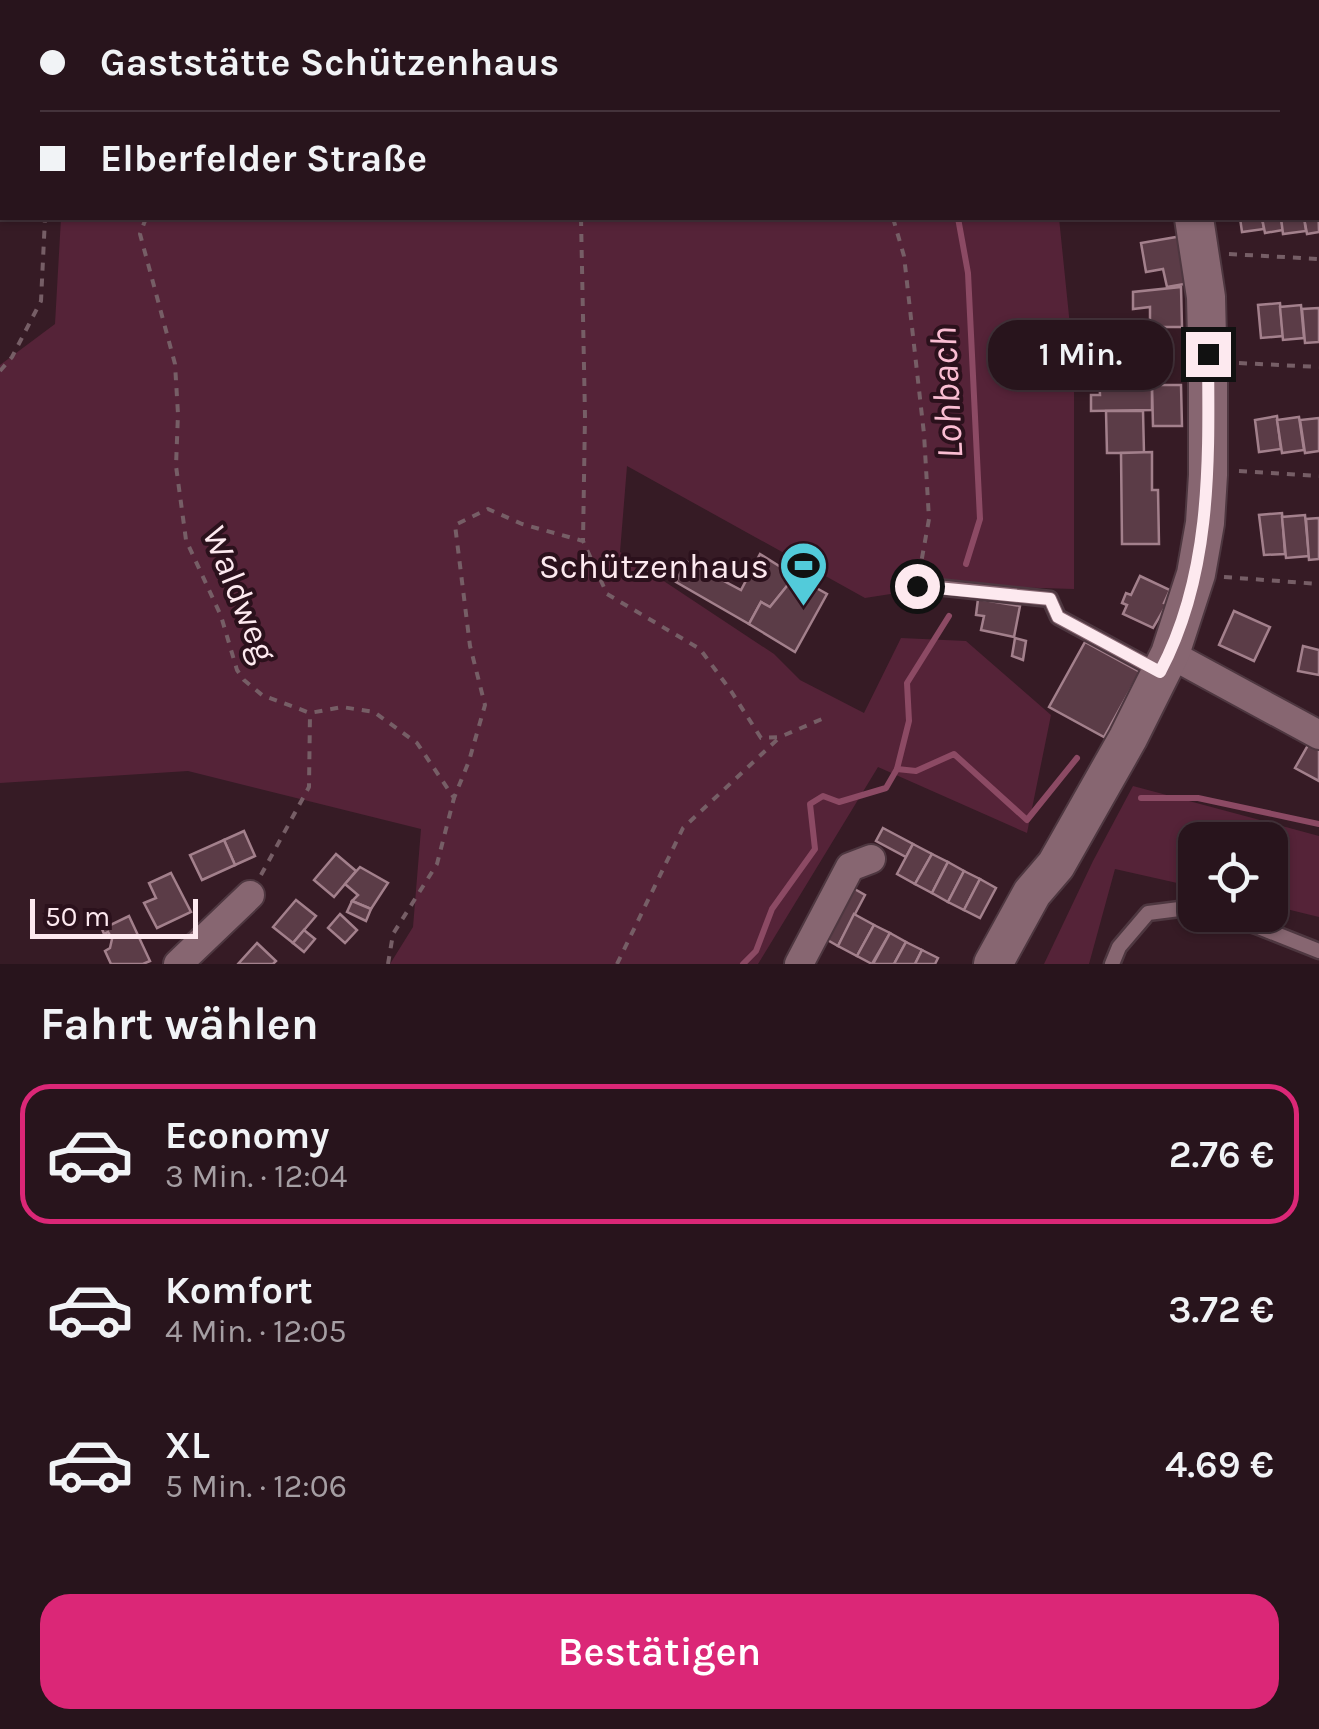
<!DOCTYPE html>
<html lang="de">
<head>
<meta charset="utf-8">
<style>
	:root { --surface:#28141c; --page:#301d25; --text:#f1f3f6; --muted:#a59ea3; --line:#44333b; --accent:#db2777 }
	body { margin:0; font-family:Karla,sans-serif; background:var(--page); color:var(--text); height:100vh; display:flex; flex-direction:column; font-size:38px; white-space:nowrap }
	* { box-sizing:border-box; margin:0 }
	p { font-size:32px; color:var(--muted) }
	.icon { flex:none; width:55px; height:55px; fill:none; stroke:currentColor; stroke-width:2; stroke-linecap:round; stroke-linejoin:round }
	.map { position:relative; height:964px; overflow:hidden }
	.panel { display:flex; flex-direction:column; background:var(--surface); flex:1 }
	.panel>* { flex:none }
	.hud { position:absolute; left:0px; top:0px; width:1320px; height:220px; box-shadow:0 2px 8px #0004,0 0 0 2px var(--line); display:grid; align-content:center; height:220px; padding:0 40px; background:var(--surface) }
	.fabs { position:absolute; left:1178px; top:822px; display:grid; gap:20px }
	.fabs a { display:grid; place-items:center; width:110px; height:110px; border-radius:20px; background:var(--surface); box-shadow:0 2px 8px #0004,0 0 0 2px var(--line); font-size:50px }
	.scale { position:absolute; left:30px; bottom:25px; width:168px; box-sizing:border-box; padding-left:10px; border:5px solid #fde9ef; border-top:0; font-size:28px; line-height:35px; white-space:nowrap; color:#fde9ef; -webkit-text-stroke:8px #2b111c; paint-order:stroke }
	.end { position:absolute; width:45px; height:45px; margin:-22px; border:12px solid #fde9ef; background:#111; box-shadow:0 0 0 5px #111 }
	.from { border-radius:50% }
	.bubble { position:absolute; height:70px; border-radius:30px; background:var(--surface); box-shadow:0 2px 8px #0004,0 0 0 2px var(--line); font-size:32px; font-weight:600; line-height:70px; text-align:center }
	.hud b { display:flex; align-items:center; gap:35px; height:95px; font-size:38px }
	.hud b+b { border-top:2px solid var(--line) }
	.hud i { width:25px; height:25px; background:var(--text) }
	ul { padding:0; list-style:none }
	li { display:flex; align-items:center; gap:30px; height:140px; margin:0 20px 15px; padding:0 20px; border:5px solid transparent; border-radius:30px }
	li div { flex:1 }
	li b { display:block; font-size:38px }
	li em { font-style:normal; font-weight:600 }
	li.selected { border-color:var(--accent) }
	li>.icon { width:90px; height:90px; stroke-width:1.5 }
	h2 { padding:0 40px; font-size:45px; line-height:120px }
	.button { display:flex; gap:20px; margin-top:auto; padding:20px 40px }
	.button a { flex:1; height:115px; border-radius:30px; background:var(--accent); color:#fff; font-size:40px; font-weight:600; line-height:115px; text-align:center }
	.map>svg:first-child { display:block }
	.green { fill:#552338 }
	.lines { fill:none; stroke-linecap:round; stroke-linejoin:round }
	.stream { stroke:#8c4a64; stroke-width:6 }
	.building { fill:#5b3c47; stroke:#a3808c; stroke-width:2.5 }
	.service-casing { stroke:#4e3740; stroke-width:19 }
	.minor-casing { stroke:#4e3740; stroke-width:32 }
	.secondary-casing { stroke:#4e3740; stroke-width:42 }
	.path { stroke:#765e66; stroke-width:4; stroke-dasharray:8 8; stroke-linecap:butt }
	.service { stroke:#876671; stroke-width:14 }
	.minor { stroke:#876671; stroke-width:28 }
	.secondary { stroke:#876671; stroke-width:38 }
	.route { stroke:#fde9ef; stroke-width:12 }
	.labels { text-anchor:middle; stroke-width:8; stroke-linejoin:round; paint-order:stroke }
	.poi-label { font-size:35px; fill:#fde9ef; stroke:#2b111c; text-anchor:end }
	.street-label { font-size:35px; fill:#fde9ef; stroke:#2b111c }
	.water-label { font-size:38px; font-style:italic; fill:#fabdd2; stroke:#2b111c }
</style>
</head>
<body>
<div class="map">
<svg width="1319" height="964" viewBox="0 0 1319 964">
	<rect width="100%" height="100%" fill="#361b25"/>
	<g class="green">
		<polygon points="313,0 1033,0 1033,2 309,2"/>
		<polygon points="61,218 1059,218 1074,365 1074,589 948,585 865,598 627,466 620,552 774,654 800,680 864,713 901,638 966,641 1051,715 1027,833 878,767 758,964 390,964 413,927 421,829 188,771 0,783 0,365 55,324"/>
		<polygon points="1133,786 1319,836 1319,917 1270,905 1270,840 1195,840 1195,887 1115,869 1089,964 1044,964 1093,861"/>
	</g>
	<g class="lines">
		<g class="stream">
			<polyline points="920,0 922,2"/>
			<polyline points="958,218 968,273 980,519 966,564"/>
			<polyline points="897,769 916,771 954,754 1027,820 1077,758"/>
			<polyline points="1141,798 1198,798 1319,824"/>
			<polyline points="743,964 756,951 772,909 815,849 810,804 823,796 839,802 886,788 897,769 909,721 907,683 949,616"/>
		</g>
	</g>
	<g class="building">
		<polygon points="1318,198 1319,232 1307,234 1304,218 1318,218"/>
		<polygon points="1240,218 1262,218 1264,229 1242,232"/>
		<polygon points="1262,218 1281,218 1283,230 1265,233"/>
		<polygon points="1281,218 1304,218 1306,231 1283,234"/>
		<polygon points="1182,236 1190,283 1167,287 1163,269 1146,272 1141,243"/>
		<polygon points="1181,287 1182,327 1150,327 1150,307 1133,309 1133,292"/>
		<polygon points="1280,303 1283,336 1261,338 1258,305"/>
		<polygon points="1301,305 1304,338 1283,340 1280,307"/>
		<polygon points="1319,308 1319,342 1305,343 1302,309"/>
		<polygon points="1107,346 1128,346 1129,385 1152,385 1152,410 1091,411 1091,395 1100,395 1099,374 1107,373"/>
		<polygon points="1152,385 1181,385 1182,426 1153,426"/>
		<polygon points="1106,411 1143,411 1144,453 1107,453"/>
		<polygon points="1277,416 1281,449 1259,452 1255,420"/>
		<polygon points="1299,417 1304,450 1282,453 1277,420"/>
		<polygon points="1319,418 1319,451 1305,453 1300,420"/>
		<polygon points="1152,452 1152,490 1158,490 1159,544 1122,544 1121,453"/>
		<polygon points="1282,513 1285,554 1264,555 1259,515"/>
		<polygon points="1305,515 1309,556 1286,558 1282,517"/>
		<polygon points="1319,518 1319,559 1309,560 1306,519"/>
		<polygon points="760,554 795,576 770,607 761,602 749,624 676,582 686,561 741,590"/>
		<polygon points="795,576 827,594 795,652 749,624 761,602 770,607"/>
		<polygon points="1140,576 1170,590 1164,603 1167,604 1153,628 1123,614 1127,605 1122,603 1126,593 1131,595"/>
		<polygon points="978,599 1020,606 1014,637 981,630 984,616 976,615"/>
		<polygon points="1234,611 1270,627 1254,661 1219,645"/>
		<polygon points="1015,638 1026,641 1023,660 1012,656"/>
		<polygon points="1085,642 1140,672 1104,737 1049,707"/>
		<polygon points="1303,646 1319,650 1319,675 1298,671"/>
		<polygon points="1311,740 1319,744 1319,781 1295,768"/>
		<polygon points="883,828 913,844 906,857 876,841"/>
		<polygon points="244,831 255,856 235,865 224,840"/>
		<polygon points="224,840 235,865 202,880 190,855"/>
		<polygon points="913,844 932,854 915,884 897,874"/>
		<polygon points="336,854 356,871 334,897 314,880"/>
		<polygon points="932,854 948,862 932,893 915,884"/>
		<polygon points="948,862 964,871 948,902 932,893"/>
		<polygon points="360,867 388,883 371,909 352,901 358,895 345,884"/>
		<polygon points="964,871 980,879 964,910 948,902"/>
		<polygon points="171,873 191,912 157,928 144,903 156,898 149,883"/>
		<polygon points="980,879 996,888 980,918 964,910"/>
		<polygon points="851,887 865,895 838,946 824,938"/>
		<polygon points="296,900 316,916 293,943 273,927"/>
		<polygon points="352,901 371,909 366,921 347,912"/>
		<polygon points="340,914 357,930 345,943 328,928"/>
		<polygon points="854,914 874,925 857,956 838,946"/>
		<polygon points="129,916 150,961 143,964 111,964 105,951 110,948 112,939 108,932 104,934 102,929"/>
		<polygon points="874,925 890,933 872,964 857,956"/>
		<polygon points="304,930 315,939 304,952 293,943"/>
		<polygon points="890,933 906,942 894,964 873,964"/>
		<polygon points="906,942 922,950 915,964 894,964"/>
		<polygon points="257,943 276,961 273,964 238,964"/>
		<polygon points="922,950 938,958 935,964 915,964"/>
	</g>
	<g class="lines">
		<defs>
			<g id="service">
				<polyline points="917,585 1050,599 1058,617 1160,672"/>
				<polyline points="1222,915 1256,926 1319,951"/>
				<polyline points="1112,964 1119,947 1148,913 1195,907"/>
			</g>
			<g id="minor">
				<polyline points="1170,654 1319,735"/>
				<polyline points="178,964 250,895"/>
				<polyline points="799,964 850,867 871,859"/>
			</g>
			<g id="secondary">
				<polyline points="1154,0 1154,2"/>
				<polyline points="993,964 1032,893 1056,865 1128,738 1170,654 1196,574 1205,523 1208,475 1208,382 1206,297 1194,218"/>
			</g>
		</defs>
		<use href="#service" class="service-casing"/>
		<use href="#minor" class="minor-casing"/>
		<use href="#secondary" class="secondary-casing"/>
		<g class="path">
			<polyline points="794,0 796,2"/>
			<polyline points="313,2 317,0"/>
			<polyline points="596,2 596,0"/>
			<polyline points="1318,42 1319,42"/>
			<polyline points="1318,152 1319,152"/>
			<polyline points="146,218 140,234 175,364 178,414 176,466 186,540 221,616 237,670 244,680 262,695 310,713 342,707 374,712 417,743 454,798 469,761 485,705 470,646 455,525 488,509 522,524 583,541 607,594 700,649 731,691 761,738 780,737 822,719"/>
			<polyline points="581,218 585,416 583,541"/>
			<polyline points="893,218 904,256 924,434 929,519 920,569"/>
			<polyline points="1229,254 1319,259"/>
			<polyline points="1239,363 1319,367"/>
			<polyline points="0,371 12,357 41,301 45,218"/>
			<polyline points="1239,471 1319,476"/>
			<polyline points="1224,577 1319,584"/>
			<polyline points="261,875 309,787 310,713"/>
			<polyline points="388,964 393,934 437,864 454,798"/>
			<polyline points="617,964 683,828 780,737"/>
		</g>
		<use href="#service" class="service"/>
		<use href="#minor" class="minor"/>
		<use href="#secondary" class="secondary"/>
	</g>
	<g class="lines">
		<path class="route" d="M917 586 1050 599 1058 617 1160 672C1212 574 1209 461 1208 354"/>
	</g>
	<defs>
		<symbol id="stadium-pin" viewBox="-11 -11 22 30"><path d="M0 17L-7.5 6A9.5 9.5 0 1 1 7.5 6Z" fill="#52cbda" stroke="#2b111c"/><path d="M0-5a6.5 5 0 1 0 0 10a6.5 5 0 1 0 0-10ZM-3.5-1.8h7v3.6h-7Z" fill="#111"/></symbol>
	</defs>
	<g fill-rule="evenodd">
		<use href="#stadium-pin" x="776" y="538" width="55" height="75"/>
	</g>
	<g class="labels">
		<g class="poi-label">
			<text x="769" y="578">Schützenhaus</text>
		</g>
		<g class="street-label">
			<text transform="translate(240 594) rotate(68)" y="12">Waldweg</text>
		</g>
		<g class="water-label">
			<text transform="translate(946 393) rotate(-93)" y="13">Lohbach</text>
		</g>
	</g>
</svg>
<div class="fabs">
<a><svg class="icon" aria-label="locate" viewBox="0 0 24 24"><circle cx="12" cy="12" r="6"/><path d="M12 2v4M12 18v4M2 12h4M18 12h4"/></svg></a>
</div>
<div class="scale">50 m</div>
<i class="end from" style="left:917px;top:586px"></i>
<i class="end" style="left:1208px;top:354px"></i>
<div class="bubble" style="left:988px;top:320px;width:185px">1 Min.</div>
<div class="hud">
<b><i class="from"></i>Gaststätte Schützenhaus</b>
<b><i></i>Elberfelder Straße</b>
</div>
</div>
<section class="panel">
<h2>Fahrt wählen</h2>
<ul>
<li class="selected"><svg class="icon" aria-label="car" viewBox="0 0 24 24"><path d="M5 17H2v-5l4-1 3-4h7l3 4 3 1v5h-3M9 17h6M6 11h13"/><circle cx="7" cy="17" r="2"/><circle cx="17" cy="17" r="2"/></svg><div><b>Economy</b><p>3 Min. · 12:04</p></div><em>2.76 €</em></li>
<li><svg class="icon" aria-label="car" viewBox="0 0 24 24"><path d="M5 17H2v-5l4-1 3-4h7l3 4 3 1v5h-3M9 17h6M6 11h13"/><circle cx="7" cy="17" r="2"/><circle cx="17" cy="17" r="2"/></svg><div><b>Komfort</b><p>4 Min. · 12:05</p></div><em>3.72 €</em></li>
<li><svg class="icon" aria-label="car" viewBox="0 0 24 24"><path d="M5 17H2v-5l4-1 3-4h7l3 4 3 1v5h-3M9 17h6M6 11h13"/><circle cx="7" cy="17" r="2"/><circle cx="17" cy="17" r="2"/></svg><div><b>XL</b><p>5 Min. · 12:06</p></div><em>4.69 €</em></li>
</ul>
<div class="button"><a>Bestätigen</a></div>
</section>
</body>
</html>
